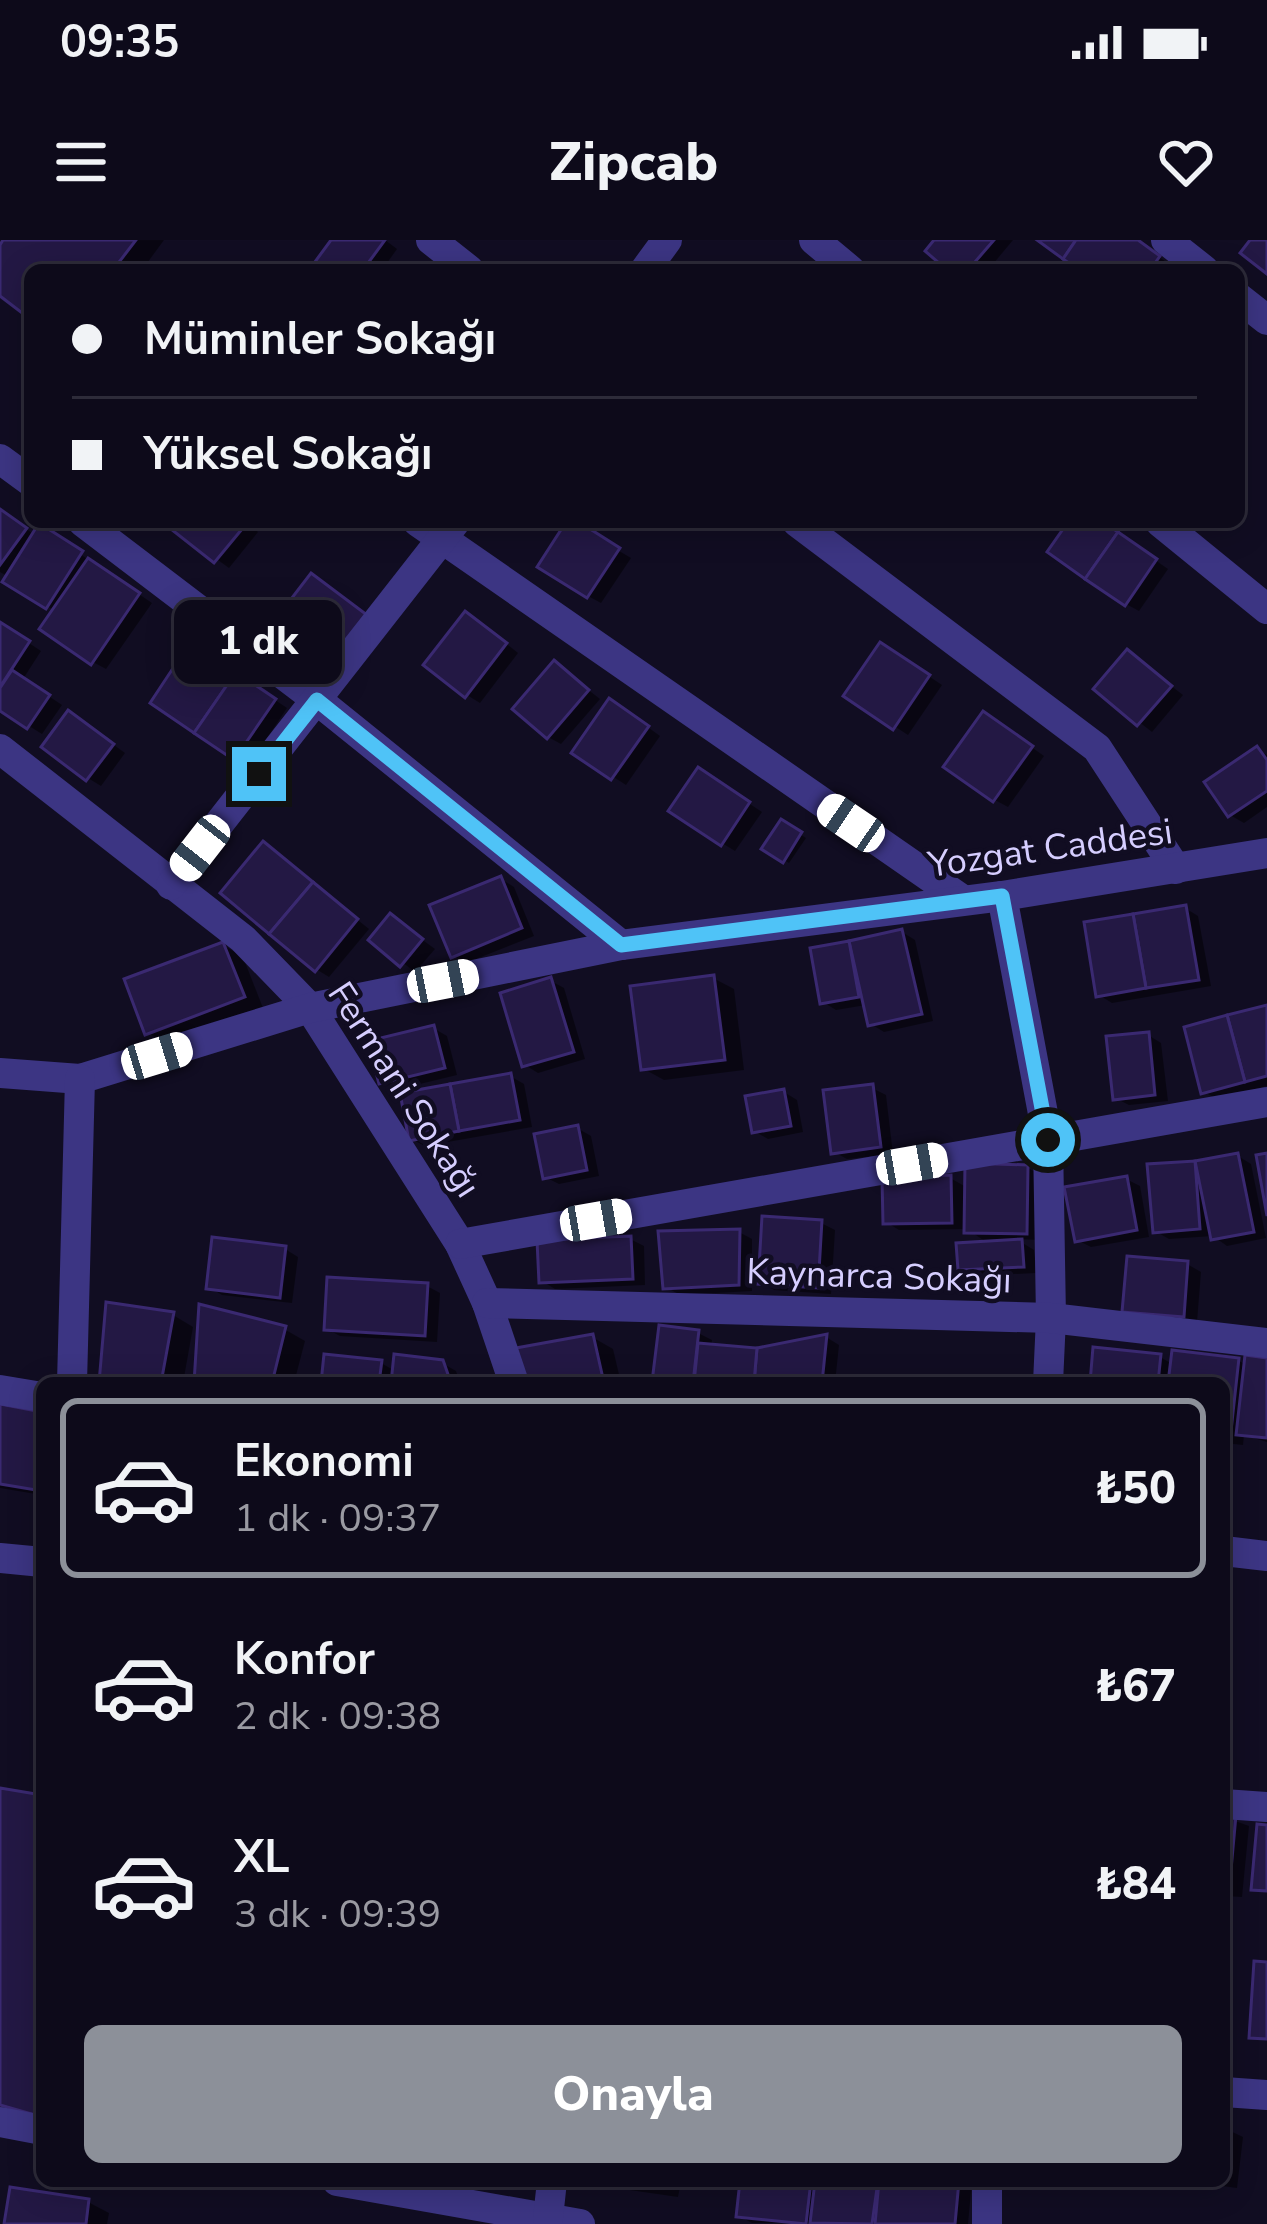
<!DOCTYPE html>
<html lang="tr">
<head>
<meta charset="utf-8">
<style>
	:root { --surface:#0d0a1a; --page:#161323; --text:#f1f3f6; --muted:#9a9aa2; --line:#2d2b39; --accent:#8c9099 }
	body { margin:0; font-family:"Nunito Sans",sans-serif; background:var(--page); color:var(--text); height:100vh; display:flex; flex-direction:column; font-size:45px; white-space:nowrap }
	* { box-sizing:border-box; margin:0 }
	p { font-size:39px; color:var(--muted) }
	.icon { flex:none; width:66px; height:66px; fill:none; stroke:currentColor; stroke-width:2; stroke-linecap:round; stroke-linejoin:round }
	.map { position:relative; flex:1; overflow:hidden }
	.details { position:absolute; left:36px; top:1137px; width:1194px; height:810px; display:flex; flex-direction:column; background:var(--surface); border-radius:18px; box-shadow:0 6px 30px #0003,0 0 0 3px var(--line) }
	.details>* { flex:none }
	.guide { position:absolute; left:24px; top:24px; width:1221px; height:264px; border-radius:18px; box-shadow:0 6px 30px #0003,0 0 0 3px var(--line); display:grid; align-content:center; height:264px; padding:0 48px; background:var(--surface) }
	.end { position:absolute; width:54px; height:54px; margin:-27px; border:15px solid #4fc3f7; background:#111; box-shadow:0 0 0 6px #111 }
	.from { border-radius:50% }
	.bubble { position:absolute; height:84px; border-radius:18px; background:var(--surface); box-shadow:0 6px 30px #0003,0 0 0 3px var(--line); font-size:39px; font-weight:800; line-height:84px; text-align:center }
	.car { position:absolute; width:36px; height:72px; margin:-36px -18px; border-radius:15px; box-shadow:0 0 9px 3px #0007; background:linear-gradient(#fff 24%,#345 0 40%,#fff 0 76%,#345 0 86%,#fff 0) }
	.guide b { display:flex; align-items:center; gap:42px; height:114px; font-size:45px }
	.guide b+b { border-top:3px solid var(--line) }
	.guide i { width:30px; height:30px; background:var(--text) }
	ul { padding:21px 0 0; list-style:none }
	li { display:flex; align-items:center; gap:36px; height:180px; margin:0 24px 18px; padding:0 24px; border:6px solid transparent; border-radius:18px }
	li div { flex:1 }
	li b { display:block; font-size:45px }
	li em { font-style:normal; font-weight:800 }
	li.active { border-color:var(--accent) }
	li>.icon { width:108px; height:108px; stroke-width:1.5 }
	.action { display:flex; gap:24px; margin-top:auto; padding:24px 48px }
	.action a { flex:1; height:138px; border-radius:18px; background:var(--accent); color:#fff; font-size:48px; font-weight:800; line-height:138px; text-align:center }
	.status { display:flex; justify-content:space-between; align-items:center; height:84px; padding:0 60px; background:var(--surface); direction:ltr }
	.status svg { height:33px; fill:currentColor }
	header { display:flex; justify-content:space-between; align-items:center; height:156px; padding:0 48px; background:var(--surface); font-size:54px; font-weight:800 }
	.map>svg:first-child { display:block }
	.shadow { fill:#0007 }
	.building { fill:#231844; stroke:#3a2971; stroke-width:3 }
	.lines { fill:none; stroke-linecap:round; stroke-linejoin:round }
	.minor { stroke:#3c3583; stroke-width:30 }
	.route { stroke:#4fc3f7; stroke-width:15 }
	.labels { text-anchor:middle; stroke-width:9; stroke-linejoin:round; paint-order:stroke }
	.street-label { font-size:36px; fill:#d6ceff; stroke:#110d22 }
</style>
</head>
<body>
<div class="status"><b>09:35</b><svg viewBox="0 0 49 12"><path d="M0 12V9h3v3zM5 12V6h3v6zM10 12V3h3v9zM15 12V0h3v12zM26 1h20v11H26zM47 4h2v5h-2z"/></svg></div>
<header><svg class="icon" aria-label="menu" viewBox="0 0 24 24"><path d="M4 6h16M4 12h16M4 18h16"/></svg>Zipcab<svg class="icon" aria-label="heart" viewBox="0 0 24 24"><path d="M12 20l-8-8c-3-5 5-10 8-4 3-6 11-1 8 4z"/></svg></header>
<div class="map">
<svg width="1267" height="1984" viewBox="0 0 1267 1984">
	<rect width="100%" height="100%" fill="#110d22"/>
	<g class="shadow">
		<polygon points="7,0 164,0 142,30 30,30 30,75 0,52 0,10"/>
		<polygon points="335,0 385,0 397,9 382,30 313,30"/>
		<polygon points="938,0 1013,0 988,30 951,30"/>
		<polygon points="1043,0 1136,0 1177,30 1084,30"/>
		<polygon points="0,271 35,295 52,295 152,363 106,429 93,422 55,371 6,341 9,337 0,332"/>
		<polygon points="166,282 245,282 258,292 229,328"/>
		<polygon points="570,282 631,318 601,363 588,356"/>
		<polygon points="1072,282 1100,282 1168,329 1139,371 1126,364"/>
		<polygon points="479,382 518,413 480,463 467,455"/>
		<polygon points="0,384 41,411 23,439 62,465 42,494 0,468"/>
		<polygon points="1127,412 1183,455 1152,492 1097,449"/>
		<polygon points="205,413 287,468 249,525 154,462"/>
		<polygon points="894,413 942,445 908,495 848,456"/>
		<polygon points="555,424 600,459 561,504 548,497"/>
		<polygon points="623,469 660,496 626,545 575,512"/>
		<polygon points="82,482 125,513 101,546 88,538"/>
		<polygon points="997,483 1044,516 1008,567 995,560"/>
		<polygon points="1257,510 1267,515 1267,567 1244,583 1230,575"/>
		<polygon points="712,539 762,572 735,611 722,603"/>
		<polygon points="782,583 806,598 789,623 765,608"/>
		<polygon points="264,605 369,689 329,737 316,729"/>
		<polygon points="501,639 514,647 534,696 466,723 453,716"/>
		<polygon points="1185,668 1198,676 1211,746 1112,763 1099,755"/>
		<polygon points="391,677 435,709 415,732 372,699"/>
		<polygon points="902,692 915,700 933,781 884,792 871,784 866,765 836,770 823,762 813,710"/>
		<polygon points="223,705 243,717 263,768 168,804 148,793"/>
		<polygon points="713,738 734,749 744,830 664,840 644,829"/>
		<polygon points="551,741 564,748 585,819 538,833 525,825"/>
		<polygon points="1267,769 1267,846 1217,859 1204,852"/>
		<polygon points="433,788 447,796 457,835 395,850 382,842"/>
		<polygon points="1148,795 1161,803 1168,861 1129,865 1115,858"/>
		<polygon points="510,836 524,844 532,887 425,906 411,899"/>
		<polygon points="872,848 886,855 893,914 847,919 834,912"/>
		<polygon points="784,852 797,860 803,892 768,899 754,891"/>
		<polygon points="577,888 591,896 599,936 559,944 545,937"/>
		<polygon points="1238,916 1251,924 1266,998 1227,1006 1213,996 1169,999 1155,991 1151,927"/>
		<polygon points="1028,928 1041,935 1040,1000 1016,999 1034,1010 1036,1033 974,1036 961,1029 989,1004 967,989 899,990 886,982 950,938 968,948"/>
		<polygon points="1126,939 1140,946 1149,997 1091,1007 1077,1000"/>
		<polygon points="821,983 835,990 831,1054 774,1050 761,1042"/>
		<polygon points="739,992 752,999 752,1051 680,1055 666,1047"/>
		<polygon points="630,999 644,1006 645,1045 555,1049 542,1041"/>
		<polygon points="285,1009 298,1017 292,1063 222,1055 209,1047"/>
		<polygon points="1187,1024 1201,1032 1197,1082 1139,1078"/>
		<polygon points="427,1046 440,1053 437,1102 340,1096 327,1089"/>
		<polygon points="173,1075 193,1087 183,1143 102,1143"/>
		<polygon points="284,1089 305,1101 294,1143 197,1143"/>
		<polygon points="698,1093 712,1100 711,1107 757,1111 826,1097 839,1105 835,1143 656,1140"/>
		<polygon points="592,1097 613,1109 621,1143 529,1143"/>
		<polygon points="1160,1117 1174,1125 1238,1120 1247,1126 1267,1121 1267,1202 1244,1195 1243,1205 1224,1203 1224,1143 1093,1143"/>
		<polygon points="381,1123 395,1131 442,1123 456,1131 460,1143 324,1143"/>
		<polygon points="0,1167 42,1175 42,1255 0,1248"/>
		<polygon points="1224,1577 1249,1586 1242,1657 1224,1656"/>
		<polygon points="1224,1888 1243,1897 1237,1948 1185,1941 1224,1941"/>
		<polygon points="603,1941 681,1941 678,1957 616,1948"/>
		<polygon points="743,1941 972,1941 968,1984 752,1983 739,1976"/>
		<polygon points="88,1962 109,1973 107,1984 7,1984"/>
	</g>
	<g class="building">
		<polygon points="3,0 136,0 113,30 30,30 30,79 0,56 0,5"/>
		<polygon points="331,0 385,0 363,30 309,30"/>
		<polygon points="934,0 994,0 968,30 947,30 925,11"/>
		<polygon points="1037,0 1076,0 1063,19"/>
		<polygon points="1076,0 1138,0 1160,16 1150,30 1079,30 1063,19"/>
		<polygon points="1250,0 1267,0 1267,34 1240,13"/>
		<polygon points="0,269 27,288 0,325"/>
		<polygon points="162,282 246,282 247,283 214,323"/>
		<polygon points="566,282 579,282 620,308 587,358 537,327"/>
		<polygon points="1068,282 1103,282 1118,292 1085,339 1047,312"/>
		<polygon points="39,283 83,311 46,369 2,342"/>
		<polygon points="1118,292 1157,319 1125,366 1085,339"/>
		<polygon points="88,318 140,353 91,425 39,389"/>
		<polygon points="311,333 367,375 320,435 265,393"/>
		<polygon points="465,371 507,403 465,458 423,425"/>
		<polygon points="0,382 30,401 0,447"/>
		<polygon points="191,401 236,432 194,493 150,463"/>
		<polygon points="880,402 930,435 893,490 843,456"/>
		<polygon points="1127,409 1172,446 1137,486 1093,449"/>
		<polygon points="554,420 589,450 547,499 512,469"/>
		<polygon points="12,430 50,455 27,489 0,471 0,448"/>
		<polygon points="236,432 276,459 234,520 194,493"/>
		<polygon points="609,458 649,486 611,540 571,513"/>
		<polygon points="68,470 114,504 86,541 41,507"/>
		<polygon points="983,471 1033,506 993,562 943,527"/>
		<polygon points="1257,506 1267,520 1267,551 1228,577 1204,542"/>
		<polygon points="698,527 750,562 721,606 668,571"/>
		<polygon points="781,579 802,592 783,623 761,609"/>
		<polygon points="263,601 313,642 269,694 220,653"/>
		<polygon points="501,636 522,688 451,718 429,665"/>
		<polygon points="313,642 358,679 315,732 269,694"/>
		<polygon points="1186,665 1199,740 1146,748 1133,674"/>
		<polygon points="390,673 423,699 400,727 368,700"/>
		<polygon points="1133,674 1146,748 1096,757 1084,682"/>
		<polygon points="902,689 922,774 868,786 849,701"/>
		<polygon points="849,701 859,757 820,764 810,708"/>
		<polygon points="223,702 245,757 145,795 124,739"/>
		<polygon points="714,735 725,820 641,830 630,746"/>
		<polygon points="551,737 574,812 522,827 500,753"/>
		<polygon points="1267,765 1267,836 1245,842 1227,775"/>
		<polygon points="1227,775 1245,842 1201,854 1184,787"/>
		<polygon points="434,785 445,828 379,844 368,801"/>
		<polygon points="1149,792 1155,855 1113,860 1106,796"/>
		<polygon points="511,833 520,880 459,891 450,844"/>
		<polygon points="450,844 459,891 409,901 400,853"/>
		<polygon points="873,844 881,907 831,914 823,850"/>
		<polygon points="784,849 791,886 752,893 745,856"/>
		<polygon points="578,885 587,930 543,939 534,894"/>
		<polygon points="1238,913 1254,992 1211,1000 1195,921"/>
		<polygon points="1267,913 1267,976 1256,915"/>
		<polygon points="1195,921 1200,989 1153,993 1147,924"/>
		<polygon points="965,923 1028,925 1027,994 964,993"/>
		<polygon points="951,935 952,983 883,984 882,937"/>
		<polygon points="1127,936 1137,990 1075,1002 1064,947"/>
		<polygon points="762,976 822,980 818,1048 758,1044"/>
		<polygon points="740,989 739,1045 663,1049 658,991"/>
		<polygon points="631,996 633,1039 539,1043 537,1000"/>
		<polygon points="212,997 286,1006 280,1058 206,1049"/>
		<polygon points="1022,999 1024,1027 958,1030 956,1003"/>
		<polygon points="1127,1016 1188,1021 1184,1077 1122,1072"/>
		<polygon points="327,1037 428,1043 425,1096 324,1090"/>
		<polygon points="106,1062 174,1072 161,1143 99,1143"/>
		<polygon points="199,1064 286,1086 272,1143 194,1143"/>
		<polygon points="659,1085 699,1090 693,1143 652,1142"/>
		<polygon points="593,1094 604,1143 526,1143 516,1108"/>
		<polygon points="827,1094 822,1143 754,1143 757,1108"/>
		<polygon points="698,1103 757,1108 754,1143 694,1143"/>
		<polygon points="1093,1107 1161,1114 1158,1143 1090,1143"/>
		<polygon points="1172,1110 1239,1118 1230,1200 1224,1199 1224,1143 1168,1143"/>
		<polygon points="324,1114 382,1120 379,1143 321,1143"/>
		<polygon points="394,1114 443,1120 451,1143 391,1143"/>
		<polygon points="1245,1115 1267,1118 1267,1198 1236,1195"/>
		<polygon points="0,1164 42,1172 42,1251 0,1244"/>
		<polygon points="0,1548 42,1555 42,1877 0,1865"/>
		<polygon points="1224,1574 1236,1575 1229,1652 1224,1651"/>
		<polygon points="1257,1584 1267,1585 1267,1651 1251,1650"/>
		<polygon points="1254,1721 1267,1722 1267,1799 1249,1798"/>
		<polygon points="740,1941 811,1941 806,1984 736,1977"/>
		<polygon points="815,1941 878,1941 872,1984 810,1983"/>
		<polygon points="879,1941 959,1941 955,1984 875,1984"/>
		<polygon points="10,1947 89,1959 86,1984 4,1984"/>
	</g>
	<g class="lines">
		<g class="minor">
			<polyline points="431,0 469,30"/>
			<polyline points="814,0 850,30"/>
			<polyline points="1166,0 1204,30"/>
			<polyline points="645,30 667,0"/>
			<polyline points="1239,58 1267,80"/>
			<polyline points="0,219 30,241"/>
			<polyline points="83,282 317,460 621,705"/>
			<polyline points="418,282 963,660"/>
			<polyline points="797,282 1097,508 1176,629"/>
			<polyline points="1160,282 1267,369"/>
			<polyline points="0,509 243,699 310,768 460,1004 487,1063 514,1143"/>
			<polyline points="171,645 455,282"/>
			<polyline points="1002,656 1048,900 1051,1078 1048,1143"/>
			<polyline points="0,833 80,839 310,768 621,705 1002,656 1267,613"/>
			<polyline points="460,1004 1267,862"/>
			<polyline points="487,1063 1051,1078 1267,1103"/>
			<polyline points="72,1143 80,839"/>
			<polyline points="0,1150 42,1157"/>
			<polyline points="1224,1311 1267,1316"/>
			<polyline points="0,1318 42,1322"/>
			<polyline points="1224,1564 1267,1567"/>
			<polyline points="1224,1852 1267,1855"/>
			<polyline points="0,1882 42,1890"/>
			<polyline points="337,1941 580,1984"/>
			<polyline points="987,1941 987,1984"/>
			<polyline points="548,1978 552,1941"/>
		</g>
	</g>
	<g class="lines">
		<polyline class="route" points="259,534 317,460 621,705 1002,656 1048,900"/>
	</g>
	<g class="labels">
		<g class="street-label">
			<text transform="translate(1050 607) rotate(-8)" y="13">Yozgat Caddesi</text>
			<text transform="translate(405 849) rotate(57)" y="13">Fermani Sokağı</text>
			<text transform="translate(879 1035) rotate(2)" y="13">Kaynarca Sokağı</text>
		</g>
	</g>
</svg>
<i class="end from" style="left:1048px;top:900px"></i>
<i class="end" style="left:259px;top:534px"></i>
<div class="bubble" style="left:174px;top:360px;width:168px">1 dk</div>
<i class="car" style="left:851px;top:583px;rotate:304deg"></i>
<i class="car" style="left:200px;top:608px;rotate:218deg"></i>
<i class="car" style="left:443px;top:741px;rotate:79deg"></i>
<i class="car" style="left:157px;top:816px;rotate:73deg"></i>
<i class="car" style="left:912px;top:924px;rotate:80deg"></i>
<i class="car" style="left:596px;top:980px;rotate:80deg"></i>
<div class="guide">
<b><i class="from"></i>Müminler Sokağı</b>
<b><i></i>Yüksel Sokağı</b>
</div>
<section class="details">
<ul>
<li class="active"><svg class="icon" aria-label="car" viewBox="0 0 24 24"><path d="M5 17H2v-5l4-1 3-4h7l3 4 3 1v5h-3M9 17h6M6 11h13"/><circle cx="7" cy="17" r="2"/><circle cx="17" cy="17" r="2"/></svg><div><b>Ekonomi</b><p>1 dk · 09:37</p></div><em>₺50</em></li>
<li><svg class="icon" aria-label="car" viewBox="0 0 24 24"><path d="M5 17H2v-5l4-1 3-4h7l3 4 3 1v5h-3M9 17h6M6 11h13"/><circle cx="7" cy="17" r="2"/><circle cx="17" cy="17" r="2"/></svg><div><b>Konfor</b><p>2 dk · 09:38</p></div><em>₺67</em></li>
<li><svg class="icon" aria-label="car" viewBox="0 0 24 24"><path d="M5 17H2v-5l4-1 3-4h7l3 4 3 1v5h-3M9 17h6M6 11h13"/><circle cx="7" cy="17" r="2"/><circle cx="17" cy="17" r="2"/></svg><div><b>XL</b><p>3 dk · 09:39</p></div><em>₺84</em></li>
</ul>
<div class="action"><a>Onayla</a></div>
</section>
</div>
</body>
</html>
